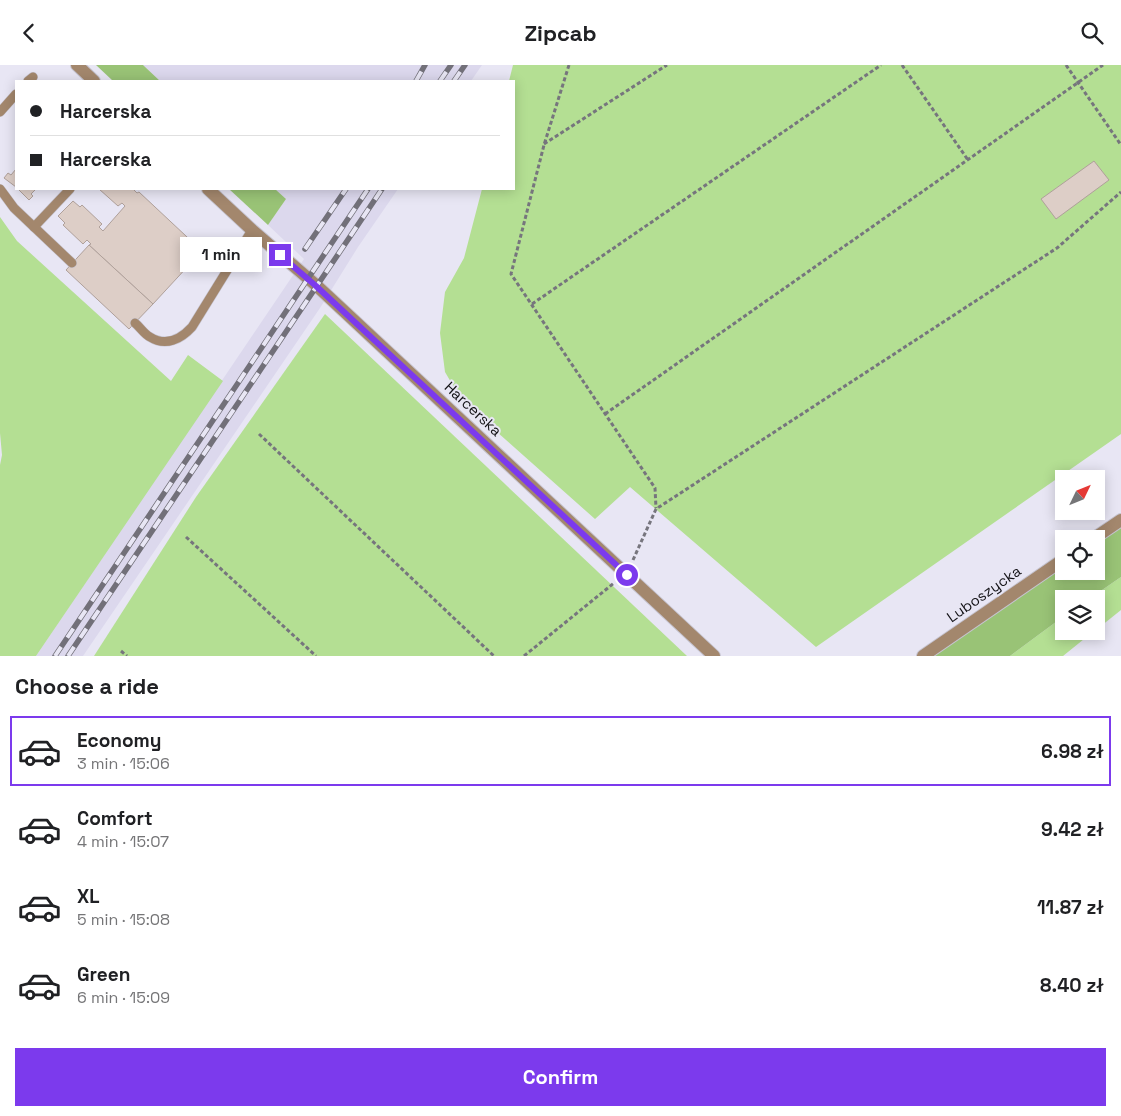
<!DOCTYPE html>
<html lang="en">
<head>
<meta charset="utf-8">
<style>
	:root { --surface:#fff; --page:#f2f2f2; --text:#202124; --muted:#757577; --line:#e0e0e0; --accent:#7c3aed }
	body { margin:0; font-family:"Space Grotesk",sans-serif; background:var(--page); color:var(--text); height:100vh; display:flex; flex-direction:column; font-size:19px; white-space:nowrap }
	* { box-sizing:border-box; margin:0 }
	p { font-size:16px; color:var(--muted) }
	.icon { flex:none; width:28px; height:28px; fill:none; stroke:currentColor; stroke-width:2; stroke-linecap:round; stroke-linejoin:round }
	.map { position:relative; height:591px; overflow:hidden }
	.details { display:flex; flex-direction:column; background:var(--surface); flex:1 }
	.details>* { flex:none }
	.guide { position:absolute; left:15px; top:15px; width:500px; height:110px; border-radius:0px; box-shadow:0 2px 12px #0003; display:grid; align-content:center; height:110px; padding:0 15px; background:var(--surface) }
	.needle { width:32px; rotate:47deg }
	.fabs { position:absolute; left:1055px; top:405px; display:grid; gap:10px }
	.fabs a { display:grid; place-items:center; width:50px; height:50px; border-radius:0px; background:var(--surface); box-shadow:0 2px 12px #0003; font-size:25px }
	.end { position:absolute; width:22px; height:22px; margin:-11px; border:6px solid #7c3aed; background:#fff; box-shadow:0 0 0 2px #fff }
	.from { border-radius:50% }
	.bubble { position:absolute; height:35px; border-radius:0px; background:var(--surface); box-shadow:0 2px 12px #0003; font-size:16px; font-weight:700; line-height:35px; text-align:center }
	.guide b { display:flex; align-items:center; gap:18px; height:48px; font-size:19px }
	.guide b+b { border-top:1px solid var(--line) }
	.guide i { width:12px; height:12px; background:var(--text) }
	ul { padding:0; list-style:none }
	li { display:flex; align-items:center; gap:15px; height:70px; margin:0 10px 8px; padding:0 5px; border:2px solid transparent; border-radius:0px }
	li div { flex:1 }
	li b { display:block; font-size:19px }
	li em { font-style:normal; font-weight:700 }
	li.on { border-color:var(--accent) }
	li>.icon { width:45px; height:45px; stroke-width:1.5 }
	h2 { padding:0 15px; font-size:22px; line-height:60px }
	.button { display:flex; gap:10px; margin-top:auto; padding:10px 15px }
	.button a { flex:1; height:58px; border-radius:0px; background:var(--accent); color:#fff; font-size:20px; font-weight:700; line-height:58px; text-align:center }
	header { display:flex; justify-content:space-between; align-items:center; height:65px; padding:0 15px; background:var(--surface); font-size:22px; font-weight:700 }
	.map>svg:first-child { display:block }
	.built { fill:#dcd8ed }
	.green { fill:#b4df93 }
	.forest { fill:#99c376 }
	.building { fill:#ddcec7; stroke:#afa09a }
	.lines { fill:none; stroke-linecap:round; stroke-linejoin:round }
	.service-casing { stroke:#c6c4d0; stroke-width:10 }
	.minor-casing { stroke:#c6c4d0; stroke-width:14 }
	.tertiary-casing { stroke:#c6c4d0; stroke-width:14 }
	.path { stroke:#76757d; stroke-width:3; stroke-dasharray:4 2.5; stroke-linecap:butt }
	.service { stroke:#a3876d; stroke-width:9 }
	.minor { stroke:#a3876d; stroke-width:12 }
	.tertiary { stroke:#a3876d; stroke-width:12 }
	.rail-casing { stroke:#727079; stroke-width:5.5 }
	.rail { stroke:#e8e6f4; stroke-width:4; stroke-dasharray:11; stroke-linecap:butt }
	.route { stroke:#7c3aed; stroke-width:6 }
	.labels { text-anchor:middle; stroke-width:4; stroke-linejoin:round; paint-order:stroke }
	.street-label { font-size:15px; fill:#131216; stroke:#e8e6f4 }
</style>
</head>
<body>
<header><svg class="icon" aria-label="back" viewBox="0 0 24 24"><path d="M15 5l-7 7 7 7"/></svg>Zipcab<svg class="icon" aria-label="search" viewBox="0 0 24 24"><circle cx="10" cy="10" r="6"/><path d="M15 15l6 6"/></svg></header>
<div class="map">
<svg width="1121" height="591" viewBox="0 0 1121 591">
	<rect width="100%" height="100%" fill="#e8e6f4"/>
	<g class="built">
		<polygon points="143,0 482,0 471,16 160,16"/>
		<polygon points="275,124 398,124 358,182 320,243 83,591 36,591 304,194 268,160 286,134"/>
	</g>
	<g class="green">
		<polygon points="513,0 1121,0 1121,369 816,582 630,422 595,454 462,336 445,307 440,268 445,227 464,193 482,124 514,124 514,16 509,16"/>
		<polygon points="0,152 17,176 171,316 188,290 223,316 36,591 0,591 0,400 2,390 0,368"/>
		<polygon points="325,249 687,591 94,591 196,432"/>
		<polygon points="1121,512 1121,545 1096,565 1096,534 1089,534"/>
		<polygon points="1064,551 1064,566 1094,566 1063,591 1010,591"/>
	</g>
	<g class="forest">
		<polygon points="96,0 143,0 160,16 113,16"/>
		<polygon points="229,124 275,124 286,134 268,160"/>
		<polygon points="1121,455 1121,512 1089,534 1064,534 1064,551 1010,591 923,591 1064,494 1064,506 1096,506 1096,474"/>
	</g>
	<g class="building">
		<polygon points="1094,96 1109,115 1056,154 1041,134"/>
		<polygon points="16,104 16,122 4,113 8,108 11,110"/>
		<polygon points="18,124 36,124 31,129 33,131 29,135"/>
		<polygon points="99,124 134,124 134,125 137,128 139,127 202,186 153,239 89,180 91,179 87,175 83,179 63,160 65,158 58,151 73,136 80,142 82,140 102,159 99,162 103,166 125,141 122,138 118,141"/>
		<polygon points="89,180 153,239 129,264 66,205"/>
	</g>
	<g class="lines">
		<defs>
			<g id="service">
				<polyline points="28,16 33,12"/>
				<polyline points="0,47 16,29"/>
				<polyline points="0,124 14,143 72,198"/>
				<polyline points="34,162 70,124"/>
				<path d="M135 258C140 262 144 269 150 272 166 282 181 274 192 262L252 165"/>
			</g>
			<g id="minor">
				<polyline points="77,0 94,16"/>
				<polyline points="208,124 252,165 317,221 714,591"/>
			</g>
			<g id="tertiary">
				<polyline points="1093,474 1121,455"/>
				<polyline points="923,591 1064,494"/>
			</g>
		</defs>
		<use href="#service" class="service-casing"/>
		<use href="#minor" class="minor-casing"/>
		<use href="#tertiary" class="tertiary-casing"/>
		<g class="path">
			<polyline points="569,0 544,80 511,209 655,423 656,443"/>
			<polyline points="902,0 968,95"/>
			<polyline points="1066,0 1121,80"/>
			<polyline points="544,79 667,0"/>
			<polyline points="532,239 881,0"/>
			<polyline points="605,349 1103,0"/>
			<polyline points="259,369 494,591"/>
			<polyline points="186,472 316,591"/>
			<polyline points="633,495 656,444 1057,183 1121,127"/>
			<polyline points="121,586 127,591"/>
			<polyline points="524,591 614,518"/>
		</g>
		<use href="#service" class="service"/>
		<use href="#minor" class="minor"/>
		<use href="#tertiary" class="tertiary"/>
		<defs>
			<g id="rail">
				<polyline points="416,16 425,0"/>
				<polyline points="440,16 451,0"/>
				<polyline points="454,16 465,0"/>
				<polyline points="305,184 346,124"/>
				<polyline points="55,591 368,124"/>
				<polyline points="68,591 382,124"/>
			</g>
		</defs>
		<use href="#rail" class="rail-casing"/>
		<use href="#rail" class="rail"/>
	</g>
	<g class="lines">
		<polyline class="route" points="280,190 316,221 627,510"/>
	</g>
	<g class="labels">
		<g class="street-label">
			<text transform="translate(473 344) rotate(43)" y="5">Harcerska</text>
			<text transform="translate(984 529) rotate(-35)" y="5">Luboszycka</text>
		</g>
	</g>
</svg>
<div class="fabs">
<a><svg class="needle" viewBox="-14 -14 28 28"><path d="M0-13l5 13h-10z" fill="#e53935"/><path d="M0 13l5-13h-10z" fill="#757577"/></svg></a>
<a><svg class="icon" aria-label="locate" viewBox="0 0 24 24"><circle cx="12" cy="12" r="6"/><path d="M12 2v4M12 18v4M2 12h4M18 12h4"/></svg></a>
<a><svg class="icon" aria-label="layers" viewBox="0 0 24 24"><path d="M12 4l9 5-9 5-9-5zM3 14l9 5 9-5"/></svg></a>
</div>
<i class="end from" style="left:627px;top:510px"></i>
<i class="end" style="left:280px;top:190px"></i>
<div class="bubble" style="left:180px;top:172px;width:82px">1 min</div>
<div class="guide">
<b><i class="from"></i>Harcerska</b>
<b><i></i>Harcerska</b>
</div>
</div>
<section class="details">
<h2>Choose a ride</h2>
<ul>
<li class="on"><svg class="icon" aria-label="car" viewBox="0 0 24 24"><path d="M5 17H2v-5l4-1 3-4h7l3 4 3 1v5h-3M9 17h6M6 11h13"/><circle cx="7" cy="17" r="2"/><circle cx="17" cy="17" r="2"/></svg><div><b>Economy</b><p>3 min · 15:06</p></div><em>6.98 zł</em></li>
<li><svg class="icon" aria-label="car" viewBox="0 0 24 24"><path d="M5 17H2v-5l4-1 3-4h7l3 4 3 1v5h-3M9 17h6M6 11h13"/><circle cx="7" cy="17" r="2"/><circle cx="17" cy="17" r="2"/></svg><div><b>Comfort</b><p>4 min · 15:07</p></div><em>9.42 zł</em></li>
<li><svg class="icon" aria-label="car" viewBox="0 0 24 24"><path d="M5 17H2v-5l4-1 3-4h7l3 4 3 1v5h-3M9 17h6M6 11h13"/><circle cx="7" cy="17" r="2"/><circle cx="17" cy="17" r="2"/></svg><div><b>XL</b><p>5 min · 15:08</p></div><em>11.87 zł</em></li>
<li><svg class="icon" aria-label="car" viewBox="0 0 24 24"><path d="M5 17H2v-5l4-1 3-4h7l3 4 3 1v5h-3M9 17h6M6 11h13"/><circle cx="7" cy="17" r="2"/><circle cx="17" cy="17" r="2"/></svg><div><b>Green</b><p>6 min · 15:09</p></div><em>8.40 zł</em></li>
</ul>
<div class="button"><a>Confirm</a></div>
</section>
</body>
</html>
